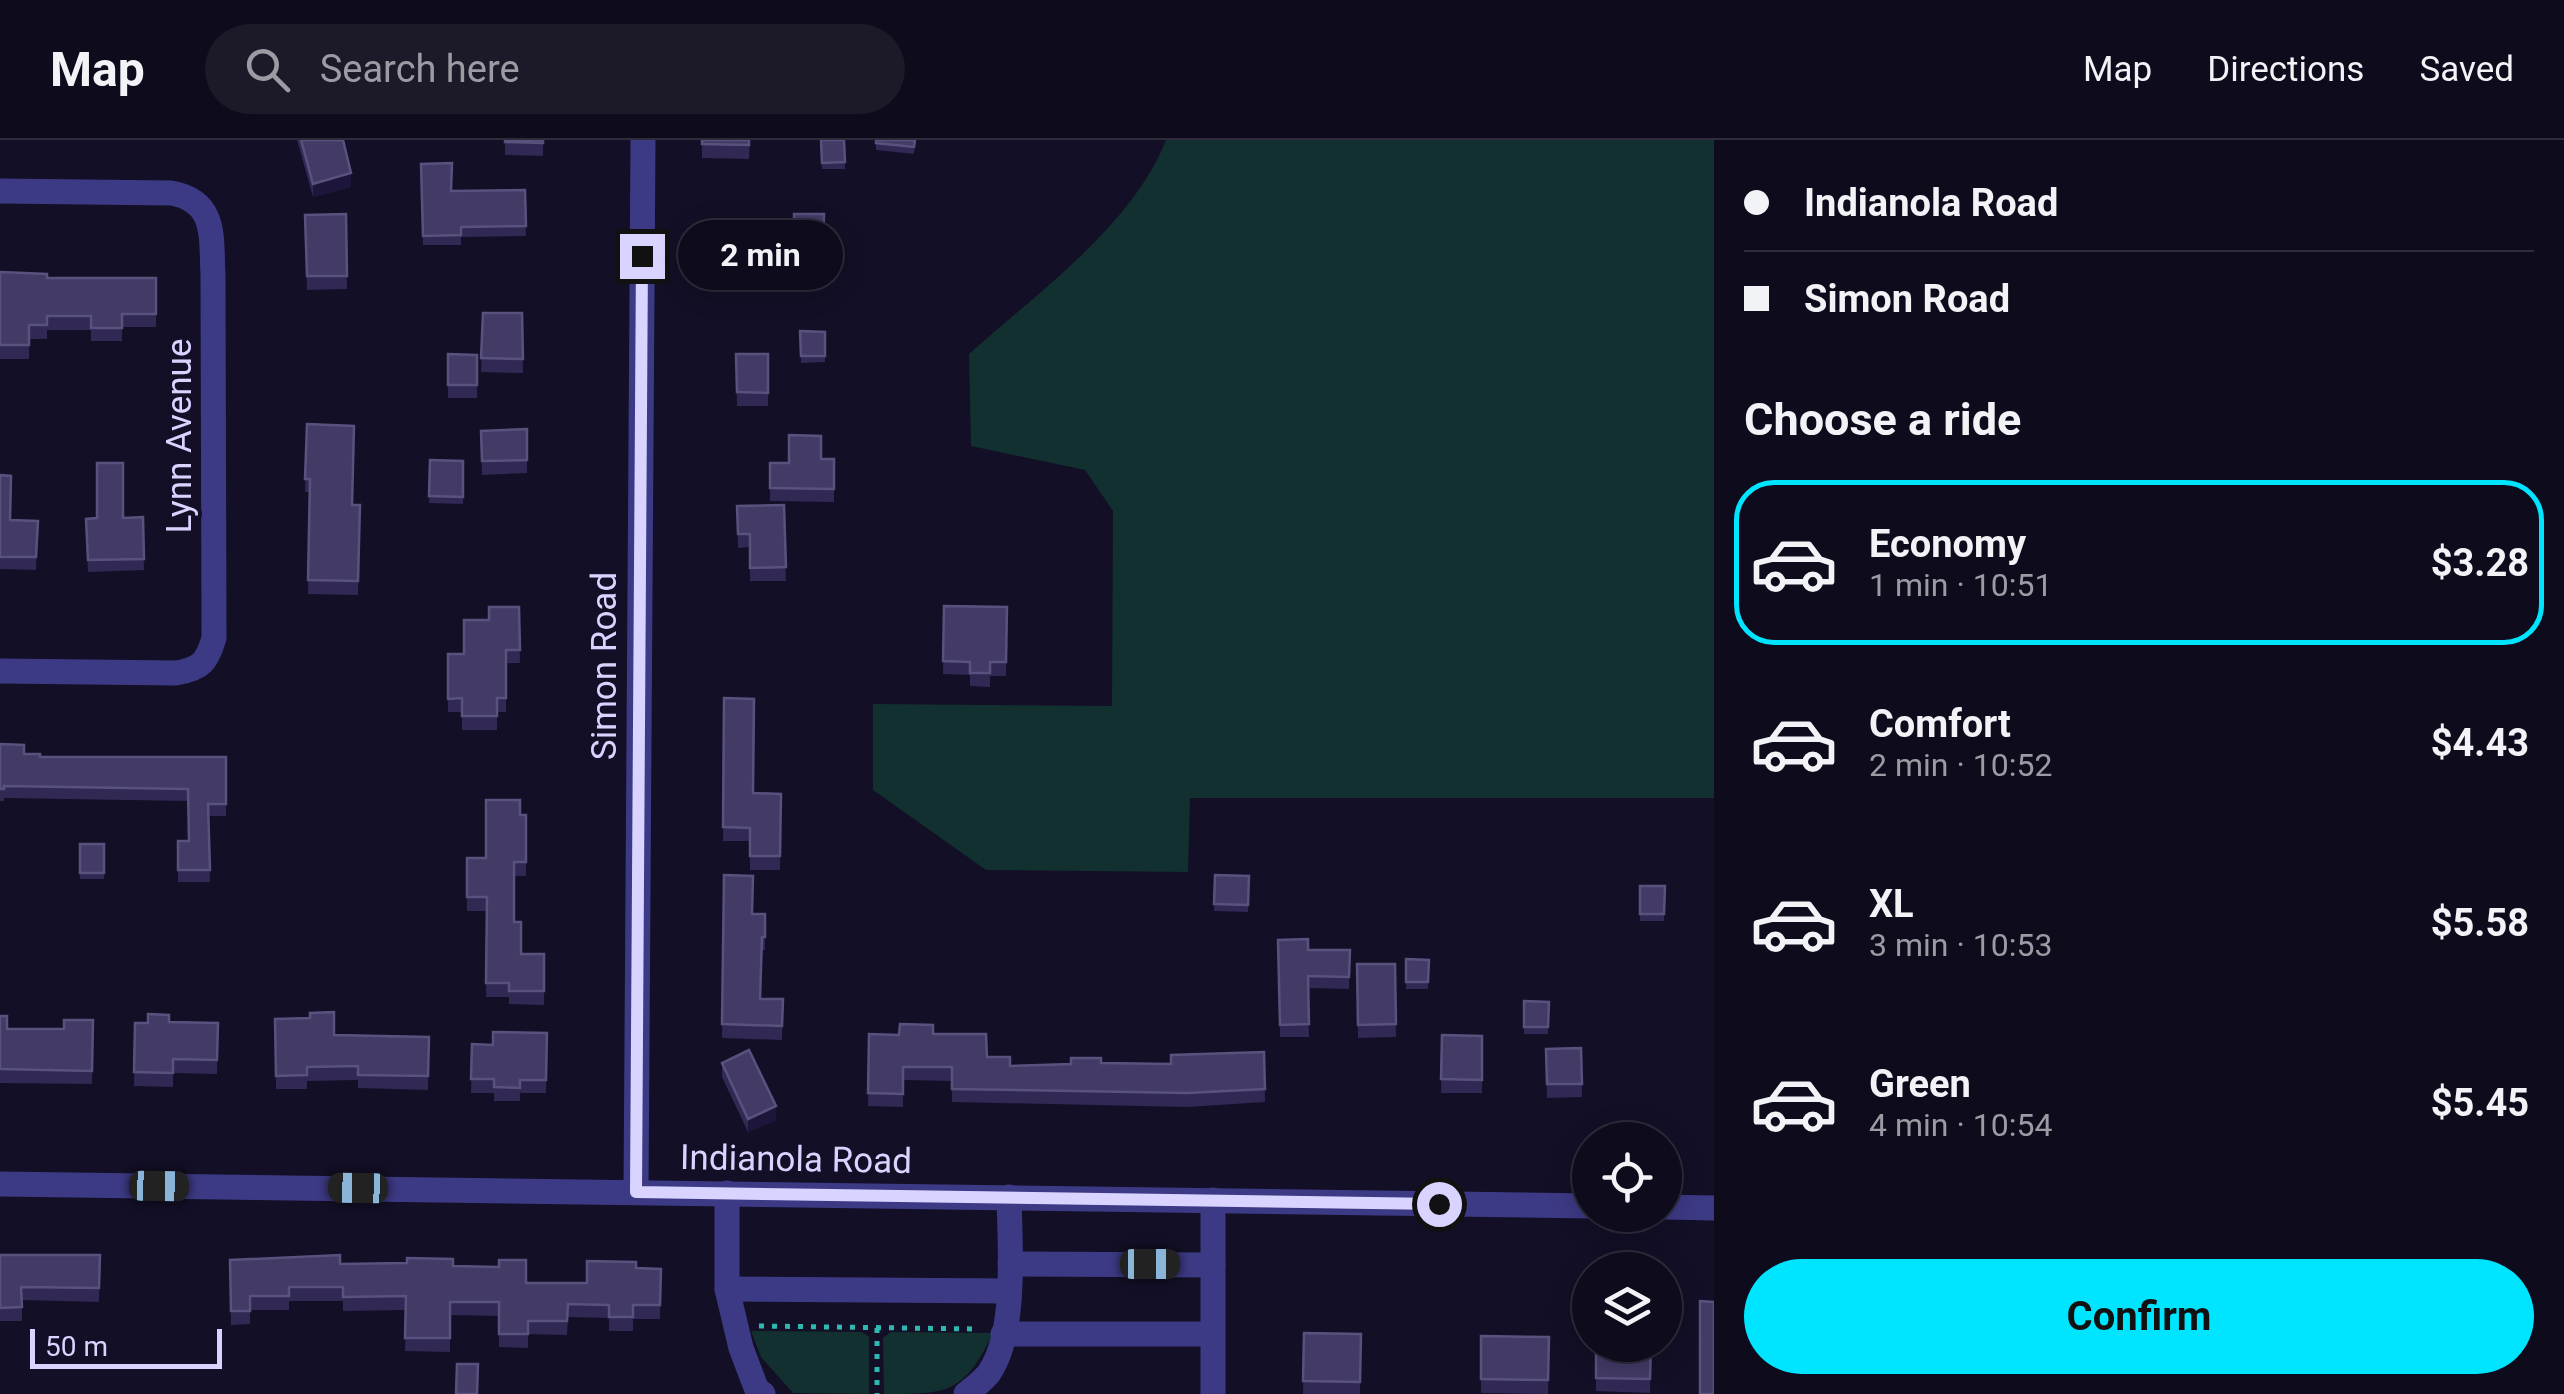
<!DOCTYPE html>
<html lang="en">
<head>
<meta charset="utf-8">
<style>
	:root { --surface:#0e0b1c; --page:#1c1929; --text:#f1f3f6; --muted:#9b9ba3; --line:#2e2b3b; --accent:#00e5ff }
	body { margin:0; font-family:Roboto,sans-serif; background:var(--page); color:var(--text); height:100vh; display:flex; flex-direction:column; font-size:38px; white-space:nowrap }
	* { box-sizing:border-box; margin:0 }
	p { font-size:32px; color:var(--muted) }
	.icon { flex:none; width:55px; height:55px; fill:none; stroke:currentColor; stroke-width:2; stroke-linecap:round; stroke-linejoin:round }
	.map { position:relative; flex:1; overflow:hidden }
	.panel { display:flex; flex-direction:column; background:var(--surface); width:850px }
	.panel>* { flex:none }
	.top-card { display:grid; align-content:center; height:220px; padding:0 30px; background:var(--surface) }
	.controls { position:absolute; left:1572px; top:982px; display:grid; gap:20px }
	.controls a { display:grid; place-items:center; width:110px; height:110px; border-radius:50%; background:var(--surface); box-shadow:0 5px 25px #0003,0 0 0 2px var(--line); font-size:50px }
	.scale { position:absolute; left:30px; bottom:25px; width:192px; box-sizing:border-box; padding-left:10px; border:5px solid #d9d4ff; border-top:0; font-size:28px; line-height:35px; white-space:nowrap; color:#d9d4ff; -webkit-text-stroke:8px #130f26; paint-order:stroke }
	.end { position:absolute; width:45px; height:45px; margin:-22px; border:12px solid #d9d4ff; background:#111; box-shadow:0 0 0 5px #111 }
	.from { border-radius:50% }
	.bubble { position:absolute; height:70px; border-radius:35px; background:var(--surface); box-shadow:0 5px 25px #0003,0 0 0 2px var(--line); font-size:32px; font-weight:700; line-height:70px; text-align:center }
	.car { position:absolute; width:30px; height:60px; margin:-30px -15px; border-radius:12px; box-shadow:0 0 8px 2px #0007; background:linear-gradient(#222 24%,#8ab4d8 0 40%,#222 0 76%,#8ab4d8 0 86%,#222 0) }
	.top-card b { display:flex; align-items:center; gap:35px; height:95px; font-size:38px }
	.top-card b+b { border-top:2px solid var(--line) }
	.top-card i { width:25px; height:25px; background:var(--text) }
	ul { padding:0; list-style:none }
	li { display:flex; align-items:center; gap:30px; height:165px; margin:0 20px 15px; padding:0 10px; border:5px solid transparent; border-radius:40px }
	li div { flex:1 }
	li b { display:block; font-size:38px }
	li em { font-style:normal; font-weight:700 }
	li.current { border-color:var(--accent) }
	li>.icon { width:90px; height:90px; stroke-width:1.5 }
	h2 { padding:0 30px; font-size:45px; line-height:120px }
	.action { display:flex; gap:20px; margin-top:auto; padding:20px 30px }
	.action a { flex:1; height:115px; border-radius:60px; background:var(--accent); color:#111; font-size:40px; font-weight:700; line-height:115px; text-align:center }
	header { display:flex; align-items:center; gap:60px; box-sizing:border-box; height:140px; padding:0 50px; background:var(--surface); border-bottom:2px solid var(--line) }
	header strong { font-size:48px }
	nav { display:flex; gap:55px; margin-inline-start:auto; font-size:35px }
	.search { width:700px; height:90px; background:var(--page); display:flex; align-items:center; gap:25px; box-sizing:border-box; padding:0 35px; border-radius:55px; color:var(--muted); font-size:38px }
	main { display:flex; flex:1; min-height:0 }
	.map>svg:first-child { display:block }
	.green { fill:#12302f }
	.lines { fill:none; stroke-linecap:round; stroke-linejoin:round }
	.path { stroke:#2fb8b0; stroke-width:5; stroke-dasharray:5 8; stroke-linecap:butt }
	.minor { stroke:#3d3a85; stroke-width:25 }
	.wall { fill:#312854 }
	.shaded-wall { fill:#1d163a }
	.building { fill:#433a66; stroke:#5a527e; stroke-width:2.5 }
	.route { stroke:#d9d4ff; stroke-width:12 }
	.labels { text-anchor:middle; stroke-width:8; stroke-linejoin:round; paint-order:stroke }
	.street-label { font-size:35px; fill:#d9d4ff; stroke:#130f26 }
</style>
</head>
<body>
<header>
<strong>Map</strong>
<div class="search"><svg class="icon" aria-label="search" viewBox="0 0 24 24"><circle cx="10" cy="10" r="6"/><path d="M15 15l6 6"/></svg>Search here</div>
<nav><a>Map</a><a>Directions</a><a>Saved</a></nav>
</header>
<main>
<div class="map">
<svg width="1714" height="1254" viewBox="0 0 1714 1254">
	<rect width="100%" height="100%" fill="#130f26"/>
	<g class="green">
		<path d="M1166 0H1714V658H1190L1188 732 986 730 873 650V564L1112 566 1113 371 1085 330 971 306 969 214C1036 154 1133 85 1166 0Z"/>
		<polygon points="751,1191 862,1192 869,1197 869,1254 793,1253 761,1217"/>
		<path d="M891 1192 993 1193C964 1254 947 1254 884 1254L883 1198Z"/>
	</g>
	<g class="lines">
		<g class="path">
			<polyline points="759,1186 978,1189"/>
			<polyline points="877,1188 877,1254"/>
		</g>
		<g class="minor">
			<path d="M0 51 171 53C217 61 211 97 213 135L214 498C207 522 201 529 176 533L0 531"/>
			<polyline points="0,1044 1590,1066"/>
			<polyline points="636,1051 643,0"/>
			<polyline points="727,1053 727,1149 741,1208 757,1250 763,1254"/>
			<polyline points="1665,1067 1714,1068"/>
			<polyline points="1010,1124 1213,1125"/>
			<polyline points="727,1149 1009,1151"/>
			<polyline points="1003,1194 1212,1194"/>
			<path d="M966 1254C973 1248 983 1241 989 1233 1017 1193 1010 1105 1009 1057"/>
			<polyline points="1213,1254 1213,1060"/>
		</g>
	</g>
	<g class="wall">
		<polygon points="297,0 343,0 351,47 313,57"/>
		<polygon points="505,0 543,0 543,16 505,15"/>
		<polygon points="702,0 750,0 749,19 702,18"/>
		<polygon points="821,0 844,0 845,29 822,29"/>
		<polygon points="876,0 915,0 914,14 876,10"/>
		<polygon points="421,24 451,51 525,50 526,96 461,97 461,105 423,105"/>
		<polygon points="346,74 347,149 307,150 305,75"/>
		<polygon points="824,74 823,119 796,120 796,151 738,151 738,100 794,100"/>
		<polygon points="0,132 47,138 156,138 156,187 122,187 122,201 91,201 91,190 47,190 47,199 29,199 29,219 0,219"/>
		<polygon points="483,173 522,173 523,233 481,232"/>
		<polygon points="800,191 825,192 825,222 801,223"/>
		<polygon points="448,214 477,215 477,258 448,258"/>
		<polygon points="736,214 768,214 768,266 737,266"/>
		<polygon points="307,284 352,365 360,365 358,455 308,454 310,352 305,352"/>
		<polygon points="527,289 527,333 482,335 481,291"/>
		<polygon points="821,319 834,319 834,362 770,361 770,323 789,323"/>
		<polygon points="430,320 463,321 463,364 429,363"/>
		<polygon points="0,335 10,380 38,381 36,430 0,429"/>
		<polygon points="784,365 786,441 750,441 750,407 738,408 737,366"/>
		<polygon points="143,377 144,430 88,432 86,379"/>
		<polygon points="944,466 1007,467 1006,536 990,536 990,547 970,546 970,535 943,534"/>
		<polygon points="519,467 520,523 506,523 506,572 497,572 497,590 462,590 462,572 448,572 448,514 464,514 489,480"/>
		<polygon points="724,558 753,653 781,654 780,730 750,730 750,701 723,701"/>
		<polygon points="0,604 24,614 40,617 226,617 226,676 208,676 210,742 178,742 178,701 189,701 188,661 4,658 4,661 0,661"/>
		<polygon points="520,675 526,675 526,736 514,736 514,782 521,814 544,814 544,865 509,864 509,857 486,857 487,771 467,771 467,718 486,718"/>
		<rect x="80" y="704" width="24" height="35"/>
		<polygon points="724,735 753,774 765,774 765,810 762,810 761,859 783,859 782,900 722,898"/>
		<polygon points="1215,735 1249,736 1248,772 1214,771"/>
		<polygon points="1640,746 1665,746 1664,781 1640,781"/>
		<polygon points="1278,800 1308,810 1350,810 1349,849 1308,848 1309,897 1280,897"/>
		<polygon points="1406,819 1429,820 1428,849 1406,849"/>
		<polygon points="1357,824 1395,824 1396,897 1358,898"/>
		<polygon points="1524,861 1549,862 1548,894 1524,894"/>
		<polygon points="0,876 7,889 64,889 93,880 92,944 0,943"/>
		<polygon points="275,879 334,895 429,897 428,950 358,948 358,940 307,941 307,949 276,949"/>
		<polygon points="169,882 218,883 217,934 173,933 173,947 134,946 135,883"/>
		<polygon points="547,893 546,953 520,953 520,961 494,961 494,953 471,953 472,904 493,905"/>
		<polygon points="869,894 933,894 1010,926 1101,923 1171,924 1264,912 1265,962 1187,967 952,962 952,941 903,940 903,967 868,966"/>
		<polygon points="1442,895 1482,896 1482,953 1441,953"/>
		<polygon points="1581,908 1582,957 1547,958 1546,909"/>
		<polygon points="722,923 776,980 748,992 722,937"/>
		<polygon points="0,1115 100,1115 99,1162 22,1160 22,1181 0,1181"/>
		<polygon points="230,1120 453,1126 526,1143 587,1143 636,1128 661,1129 660,1179 633,1179 633,1191 609,1191 609,1178 568,1177 567,1195 528,1194 528,1208 499,1207 499,1176 450,1175 450,1212 405,1211 406,1170 343,1171 343,1161 289,1161 289,1170 250,1170 250,1184 231,1185"/>
		<polygon points="1304,1193 1361,1194 1360,1254 1303,1254"/>
		<polygon points="1481,1196 1549,1197 1548,1254 1481,1253"/>
		<polygon points="1596,1205 1651,1205 1650,1253 1596,1251"/>
	</g>
	<g class="shaded-wall">
		<polygon points="351,33 351,47 313,57 313,44"/>
		<polygon points="776,966 776,980 748,992 748,979"/>
	</g>
	<g class="building">
		<polygon points="301,0 343,0 351,33 313,44"/>
		<polygon points="505,0 543,0 543,3 505,2"/>
		<polygon points="702,0 749,0 749,5 702,4"/>
		<polygon points="821,0 844,0 845,22 822,23"/>
		<polygon points="876,0 915,0 914,7 876,3"/>
		<polygon points="452,23 451,51 525,50 526,86 461,87 461,95 423,96 421,24"/>
		<polygon points="346,74 347,136 307,136 305,75"/>
		<polygon points="794,74 824,74 823,108 796,108 796,140 738,140 738,100 795,100"/>
		<polygon points="0,132 47,134 47,138 156,138 156,174 122,174 122,188 91,188 91,176 47,176 47,185 29,185 29,205 0,205"/>
		<polygon points="483,173 522,173 523,219 481,218"/>
		<polygon points="800,191 825,192 825,216 801,216"/>
		<polygon points="448,214 477,215 477,245 448,245"/>
		<polygon points="736,214 768,214 768,253 737,252"/>
		<polygon points="307,284 354,286 352,365 360,365 358,441 308,440 310,339 305,339"/>
		<polygon points="527,289 527,320 482,321 481,291"/>
		<polygon points="789,295 821,296 821,319 834,319 834,349 770,348 770,323 789,323"/>
		<polygon points="430,320 463,321 463,357 429,356"/>
		<polygon points="97,323 123,323 123,378 143,377 144,419 88,420 86,379 97,378"/>
		<polygon points="0,335 11,336 10,380 38,381 36,417 0,417"/>
		<polygon points="784,365 786,427 750,428 750,394 738,394 737,366"/>
		<polygon points="944,466 1007,467 1006,522 990,522 990,533 970,533 970,522 943,521"/>
		<polygon points="489,467 519,467 520,510 506,510 506,558 497,558 497,576 462,576 462,558 448,559 448,514 464,514 464,480 489,480"/>
		<polygon points="724,558 754,559 753,653 781,654 780,716 750,716 750,688 723,687"/>
		<polygon points="0,604 24,605 24,614 40,614 40,617 226,617 226,664 208,664 210,730 178,730 178,701 189,701 188,649 4,646 4,649 0,649"/>
		<polygon points="486,660 520,660 520,675 526,675 526,722 514,722 514,782 521,782 521,814 544,814 544,851 509,851 509,843 486,843 487,757 467,757 467,718 486,718"/>
		<rect x="80" y="704" width="24" height="29"/>
		<polygon points="724,735 753,736 752,774 765,774 765,797 762,797 760,859 783,859 782,886 722,884"/>
		<polygon points="1215,735 1249,736 1248,765 1214,764"/>
		<polygon points="1640,746 1665,746 1664,774 1640,774"/>
		<polygon points="1308,799 1308,810 1350,810 1349,837 1308,836 1309,884 1280,885 1278,800"/>
		<polygon points="1406,819 1429,820 1428,842 1406,842"/>
		<polygon points="1357,824 1395,824 1396,884 1358,885"/>
		<polygon points="1524,861 1549,862 1548,887 1524,887"/>
		<polygon points="334,872 334,895 429,897 428,936 358,935 358,926 307,927 307,935 276,936 275,879 310,878 310,873"/>
		<polygon points="148,874 169,875 169,882 218,883 217,920 173,919 173,933 134,932 135,883 148,883"/>
		<polygon points="0,876 7,876 7,889 64,889 64,880 93,880 92,931 0,929"/>
		<polygon points="900,884 933,885 933,894 986,894 987,917 1010,917 1010,926 1071,924 1071,918 1101,918 1101,923 1171,924 1171,915 1264,912 1265,949 1187,953 952,949 952,927 903,927 903,954 868,953 869,894 899,895"/>
		<polygon points="493,892 547,893 546,940 520,940 520,948 494,947 494,939 471,939 472,904 493,905"/>
		<polygon points="1442,895 1482,896 1482,940 1441,939"/>
		<polygon points="1581,908 1582,944 1547,944 1546,909"/>
		<polygon points="749,910 776,966 748,979 722,923"/>
		<polygon points="0,1115 100,1115 99,1148 21,1147 22,1167 0,1168"/>
		<polygon points="340,1115 340,1124 407,1123 407,1118 453,1119 453,1126 499,1127 499,1120 526,1120 526,1143 587,1143 587,1121 636,1122 636,1128 661,1129 660,1165 633,1165 633,1177 609,1177 609,1165 568,1164 567,1181 528,1181 528,1194 499,1194 499,1162 450,1162 450,1198 405,1198 406,1156 343,1157 343,1147 289,1147 289,1156 250,1156 250,1171 231,1171 230,1120"/>
		<polygon points="1700,1161 1714,1162 1714,1254 1700,1254"/>
		<polygon points="1304,1193 1361,1194 1360,1242 1303,1241"/>
		<polygon points="1481,1196 1549,1197 1548,1240 1481,1239"/>
		<polygon points="1596,1205 1651,1205 1650,1239 1596,1238"/>
		<polygon points="457,1224 478,1224 477,1254 456,1254"/>
	</g>
	<g class="lines">
		<polyline class="route" points="642,116 636,1052 1439,1064"/>
	</g>
	<g class="labels">
		<g class="street-label">
			<text transform="translate(179 296) rotate(-90)" y="12">Lynn Avenue</text>
			<text transform="translate(604 526) rotate(-90)" y="12">Simon Road</text>
			<text transform="translate(796 1019) rotate(1)" y="12">Indianola Road</text>
		</g>
	</g>
</svg>
<div class="controls">
<a><svg class="icon" aria-label="locate" viewBox="0 0 24 24"><circle cx="12" cy="12" r="6"/><path d="M12 2v4M12 18v4M2 12h4M18 12h4"/></svg></a>
<a><svg class="icon" aria-label="layers" viewBox="0 0 24 24"><path d="M12 4l9 5-9 5-9-5zM3 14l9 5 9-5"/></svg></a>
</div>
<div class="scale">50 m</div>
<i class="end from" style="left:1439px;top:1064px"></i>
<i class="end" style="left:642px;top:116px"></i>
<div class="bubble" style="left:678px;top:80px;width:165px">2 min</div>
<i class="car" style="left:159px;top:1046px;rotate:91deg"></i>
<i class="car" style="left:358px;top:1048px;rotate:271deg"></i>
<i class="car" style="left:1150px;top:1124px;rotate:90deg"></i>
</div>
<section class="panel">
<div class="top-card">
<b><i class="from"></i>Indianola Road</b>
<b><i></i>Simon Road</b>
</div>
<h2>Choose a ride</h2>
<ul>
<li class="current"><svg class="icon" aria-label="car" viewBox="0 0 24 24"><path d="M5 17H2v-5l4-1 3-4h7l3 4 3 1v5h-3M9 17h6M6 11h13"/><circle cx="7" cy="17" r="2"/><circle cx="17" cy="17" r="2"/></svg><div><b>Economy</b><p>1 min · 10:51</p></div><em>$3.28</em></li>
<li><svg class="icon" aria-label="car" viewBox="0 0 24 24"><path d="M5 17H2v-5l4-1 3-4h7l3 4 3 1v5h-3M9 17h6M6 11h13"/><circle cx="7" cy="17" r="2"/><circle cx="17" cy="17" r="2"/></svg><div><b>Comfort</b><p>2 min · 10:52</p></div><em>$4.43</em></li>
<li><svg class="icon" aria-label="car" viewBox="0 0 24 24"><path d="M5 17H2v-5l4-1 3-4h7l3 4 3 1v5h-3M9 17h6M6 11h13"/><circle cx="7" cy="17" r="2"/><circle cx="17" cy="17" r="2"/></svg><div><b>XL</b><p>3 min · 10:53</p></div><em>$5.58</em></li>
<li><svg class="icon" aria-label="car" viewBox="0 0 24 24"><path d="M5 17H2v-5l4-1 3-4h7l3 4 3 1v5h-3M9 17h6M6 11h13"/><circle cx="7" cy="17" r="2"/><circle cx="17" cy="17" r="2"/></svg><div><b>Green</b><p>4 min · 10:54</p></div><em>$5.45</em></li>
</ul>
<div class="action"><a>Confirm</a></div>
</section>
</main>
</body>
</html>
